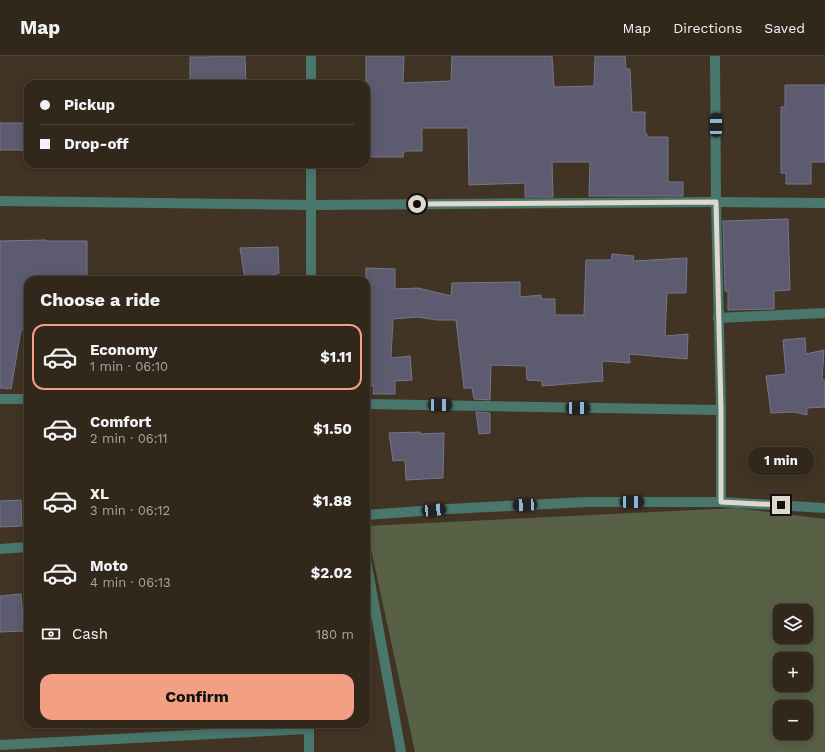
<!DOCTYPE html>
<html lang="en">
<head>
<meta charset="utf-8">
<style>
	:root { --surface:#32271b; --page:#3d3328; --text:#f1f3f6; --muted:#a8a5a3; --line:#4d443a; --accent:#f39f83 }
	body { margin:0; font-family:"Work Sans",sans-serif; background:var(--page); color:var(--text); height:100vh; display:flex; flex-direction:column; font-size:15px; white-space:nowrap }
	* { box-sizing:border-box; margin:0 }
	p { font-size:13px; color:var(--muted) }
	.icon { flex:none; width:22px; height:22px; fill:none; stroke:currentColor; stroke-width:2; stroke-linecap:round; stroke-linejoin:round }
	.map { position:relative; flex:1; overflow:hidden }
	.details { position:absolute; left:24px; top:220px; width:346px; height:452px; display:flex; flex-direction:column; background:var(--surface); border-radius:12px; box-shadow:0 2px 10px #0003,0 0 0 1px var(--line) }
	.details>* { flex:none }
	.top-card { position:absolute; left:24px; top:24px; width:346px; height:88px; border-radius:12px; box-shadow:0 2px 10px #0003,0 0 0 1px var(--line); display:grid; align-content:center; height:88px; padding:0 16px; background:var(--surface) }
	.tools { position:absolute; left:773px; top:548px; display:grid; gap:8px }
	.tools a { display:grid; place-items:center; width:40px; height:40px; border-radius:8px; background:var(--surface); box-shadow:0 2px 10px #0003,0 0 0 1px var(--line); font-size:20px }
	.end { position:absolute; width:18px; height:18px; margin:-9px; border:5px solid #e0d7cd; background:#111; box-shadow:0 0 0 2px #111 }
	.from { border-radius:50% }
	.bubble { position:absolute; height:28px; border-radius:12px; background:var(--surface); box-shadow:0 2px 10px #0003,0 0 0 1px var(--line); font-size:13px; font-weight:700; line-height:28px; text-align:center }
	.car { position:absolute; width:12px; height:24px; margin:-12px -6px; border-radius:5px; box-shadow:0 0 3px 1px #0007; background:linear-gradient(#222 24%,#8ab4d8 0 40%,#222 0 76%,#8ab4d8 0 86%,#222 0) }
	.top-card b { display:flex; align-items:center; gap:14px; height:38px; font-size:15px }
	.top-card b+b { border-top:1px solid var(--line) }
	.top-card i { width:10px; height:10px; background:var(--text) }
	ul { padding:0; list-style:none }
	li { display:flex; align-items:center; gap:12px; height:66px; margin:0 8px 6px; padding:0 8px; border:2px solid transparent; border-radius:12px }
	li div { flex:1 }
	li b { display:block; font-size:15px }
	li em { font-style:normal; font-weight:700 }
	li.active { border-color:var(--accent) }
	li>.icon { width:36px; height:36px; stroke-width:1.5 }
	h2 { padding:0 16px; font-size:18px; line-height:48px }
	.pay { display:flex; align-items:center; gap:10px; height:44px; padding:0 16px; font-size:15px }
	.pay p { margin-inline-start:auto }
	.cta { display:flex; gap:8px; margin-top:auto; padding:8px 16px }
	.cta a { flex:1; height:46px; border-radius:12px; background:var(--accent); color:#111; font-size:16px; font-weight:700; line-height:46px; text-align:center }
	header { display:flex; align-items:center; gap:24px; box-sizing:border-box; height:56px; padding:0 20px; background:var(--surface); border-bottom:1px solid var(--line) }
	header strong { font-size:19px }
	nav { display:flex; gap:22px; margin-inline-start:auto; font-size:14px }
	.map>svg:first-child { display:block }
	.green { fill:#586146; fill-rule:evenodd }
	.building { fill:#5c5b6f; stroke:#76758a }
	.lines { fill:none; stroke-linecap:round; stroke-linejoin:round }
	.minor { stroke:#4a776c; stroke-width:10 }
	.route { stroke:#e0d7cd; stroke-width:5 }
</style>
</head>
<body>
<header>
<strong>Map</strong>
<nav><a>Map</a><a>Directions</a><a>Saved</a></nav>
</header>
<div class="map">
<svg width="825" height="696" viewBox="0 0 825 696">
	<rect width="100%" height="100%" fill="#423424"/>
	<path class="green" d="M737 452 825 463V696H415L366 470ZM780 555H806V581H780ZM780 603H806V629H780ZM780 651H806V677H780Z"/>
	<g class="building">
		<polygon points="209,0 245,0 246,28 190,28 190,1 209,1"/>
		<polygon points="366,0 404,0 403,27 451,25 452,0 552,0 554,31 594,30 595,0 625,0 626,13 630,13 632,56 645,56 645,78 647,78 647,81 668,81 668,126 683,126 683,140 589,140 590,106 552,106 553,141 525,141 525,127 469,129 468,72 422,72 422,95 404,95 403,101 366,101"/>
		<polygon points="785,29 825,29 825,106 811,106 811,128 786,128 786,117 781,117 781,51 785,51"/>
		<rect x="0" y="67" width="28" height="27"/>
		<polygon points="788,163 790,234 774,235 774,253 728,254 728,235 725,235 723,165"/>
		<polygon points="46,184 46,185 87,185 87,224 28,224 28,273 21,274 11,333 0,332 0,185"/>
		<polygon points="278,191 279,217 273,219 273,224 245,224 240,192"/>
		<polygon points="612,198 634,200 633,205 687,202 686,237 667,237 665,280 688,278 687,303 629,298 630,307 602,305 603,325 542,330 542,325 527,324 526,310 491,309 490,344 474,343 472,332 464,332 456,264 437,264 417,261 393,263 391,302 410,300 412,324 395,325 395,338 373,338 374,330 366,330 366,212 395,213 395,233 418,232 451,240 452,227 520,226 520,241 541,239 541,243 555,243 555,259 584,259 586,204 611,204"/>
		<polygon points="805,282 806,298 824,294 822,324 825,324 825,351 807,352 807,359 794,356 771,357 766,320 786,318 783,284"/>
		<polygon points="476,356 490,357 490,377 479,378"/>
		<polygon points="420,376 420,378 444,377 443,422 406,424 405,404 393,405 389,377"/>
		<polygon points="21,444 22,470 0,471 0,445"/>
		<polygon points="21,538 24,575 0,576 0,540"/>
	</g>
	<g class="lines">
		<g class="minor">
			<polyline points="311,0 311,28"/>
			<polyline points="715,0 716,146 721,354 721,446"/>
			<polyline points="0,145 312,149 716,146 825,147"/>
			<polyline points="311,224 311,108"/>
			<polyline points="718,262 825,257"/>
			<polyline points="0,343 28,343"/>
			<polyline points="366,348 721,354"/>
			<polyline points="366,459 448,453 587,446 721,446 825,452"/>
			<polyline points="0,493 28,491"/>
			<polyline points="366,504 401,696"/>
			<polyline points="309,668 309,696"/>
			<polyline points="0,689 308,673"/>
		</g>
	</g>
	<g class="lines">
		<polyline class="route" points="417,148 716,146 721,354 721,446 781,449"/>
	</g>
</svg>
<div class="tools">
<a><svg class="icon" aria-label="layers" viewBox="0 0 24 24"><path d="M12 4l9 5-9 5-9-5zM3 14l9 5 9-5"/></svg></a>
<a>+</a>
<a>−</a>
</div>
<i class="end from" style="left:417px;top:148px"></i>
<i class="end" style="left:781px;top:449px"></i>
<div class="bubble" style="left:748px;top:391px;width:66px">1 min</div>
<i class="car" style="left:716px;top:69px;rotate:0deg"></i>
<i class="car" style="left:440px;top:349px;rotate:91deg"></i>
<i class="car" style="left:578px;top:352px;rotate:91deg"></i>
<i class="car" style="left:632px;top:446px;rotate:90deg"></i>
<i class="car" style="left:525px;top:449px;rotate:267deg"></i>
<i class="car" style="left:434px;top:454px;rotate:85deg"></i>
<div class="top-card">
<b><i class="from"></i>Pickup</b>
<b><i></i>Drop-off</b>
</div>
<section class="details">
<h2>Choose a ride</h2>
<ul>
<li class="active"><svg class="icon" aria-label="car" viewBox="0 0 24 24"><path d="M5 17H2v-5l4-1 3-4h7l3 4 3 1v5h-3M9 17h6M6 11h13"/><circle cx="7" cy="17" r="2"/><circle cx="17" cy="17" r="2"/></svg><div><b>Economy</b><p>1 min · 06:10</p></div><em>$1.11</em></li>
<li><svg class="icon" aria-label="car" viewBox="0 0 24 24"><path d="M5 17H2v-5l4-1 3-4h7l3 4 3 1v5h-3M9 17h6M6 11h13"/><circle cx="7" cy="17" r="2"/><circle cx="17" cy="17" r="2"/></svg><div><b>Comfort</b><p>2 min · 06:11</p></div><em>$1.50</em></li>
<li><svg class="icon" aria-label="car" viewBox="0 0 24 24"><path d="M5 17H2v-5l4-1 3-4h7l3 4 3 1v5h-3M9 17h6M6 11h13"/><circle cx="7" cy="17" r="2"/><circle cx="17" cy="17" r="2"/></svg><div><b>XL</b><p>3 min · 06:12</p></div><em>$1.88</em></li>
<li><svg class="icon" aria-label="car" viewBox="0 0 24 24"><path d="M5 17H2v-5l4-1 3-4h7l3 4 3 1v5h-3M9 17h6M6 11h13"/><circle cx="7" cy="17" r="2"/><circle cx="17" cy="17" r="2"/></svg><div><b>Moto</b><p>4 min · 06:13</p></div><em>$2.02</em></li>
</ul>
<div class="pay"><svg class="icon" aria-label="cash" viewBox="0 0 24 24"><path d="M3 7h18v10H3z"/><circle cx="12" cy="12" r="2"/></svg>Cash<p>180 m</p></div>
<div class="cta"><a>Confirm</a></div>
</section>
</div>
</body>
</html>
